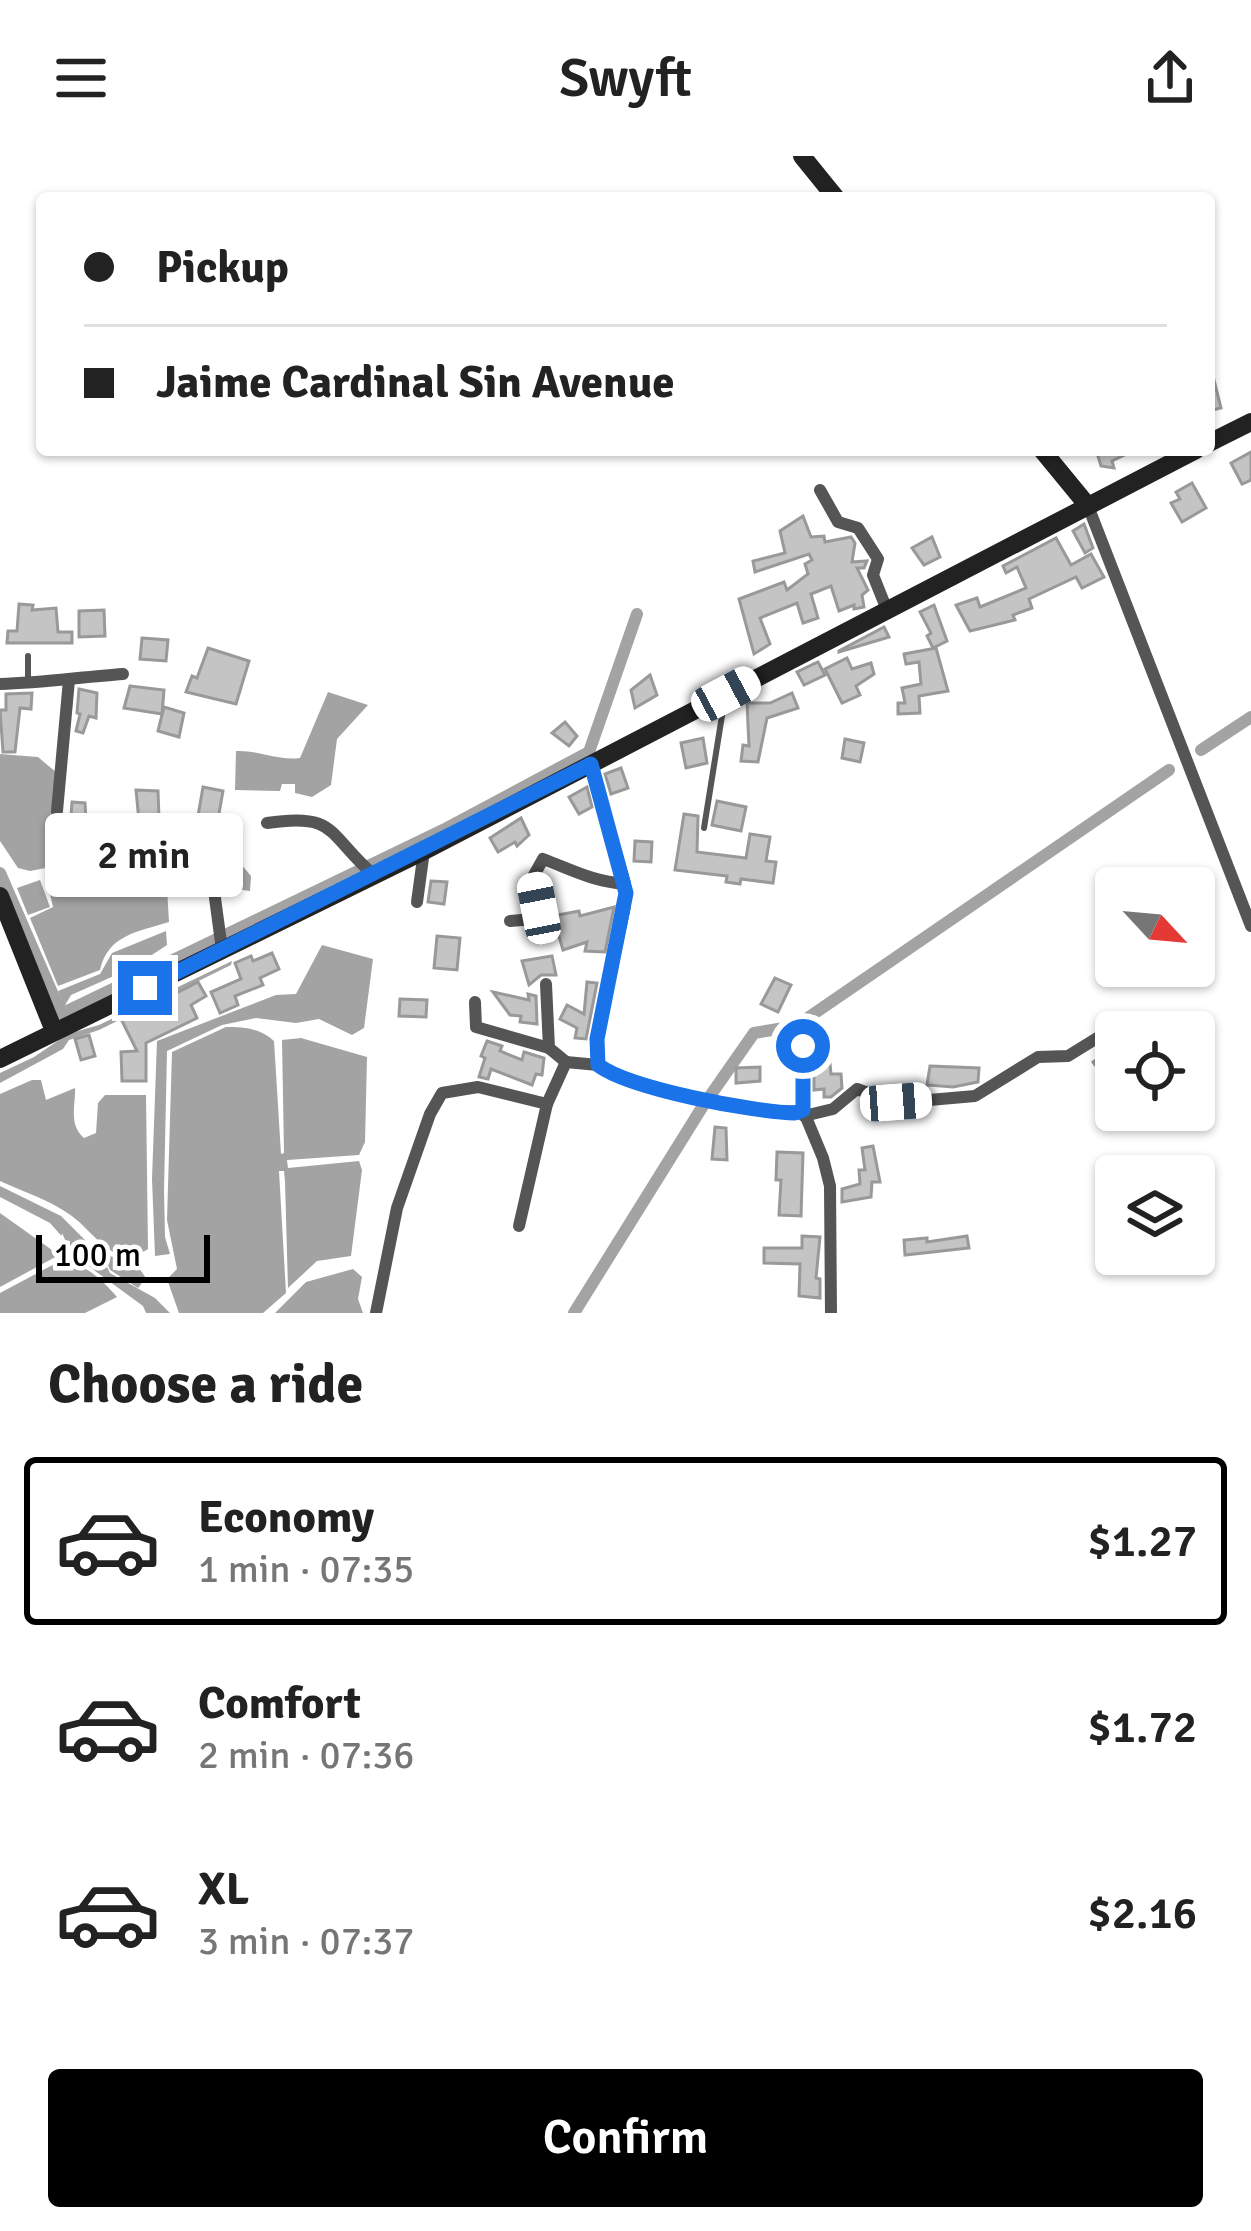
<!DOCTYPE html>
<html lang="en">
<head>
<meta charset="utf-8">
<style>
	:root { --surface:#fff; --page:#f6f6f6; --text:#222; --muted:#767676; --line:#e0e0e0; --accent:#000 }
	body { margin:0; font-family:Signika,sans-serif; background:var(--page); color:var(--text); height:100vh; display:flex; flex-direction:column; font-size:45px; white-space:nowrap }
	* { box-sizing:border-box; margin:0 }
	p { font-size:39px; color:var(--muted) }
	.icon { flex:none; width:66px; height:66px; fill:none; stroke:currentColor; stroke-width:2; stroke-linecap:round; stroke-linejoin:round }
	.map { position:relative; height:1157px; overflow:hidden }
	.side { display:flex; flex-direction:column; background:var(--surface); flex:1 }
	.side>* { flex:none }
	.hud { position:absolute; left:36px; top:36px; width:1179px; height:264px; border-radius:12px; box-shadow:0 3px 9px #0004; display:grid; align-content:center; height:264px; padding:0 48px; background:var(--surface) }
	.needle { width:78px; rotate:116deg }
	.controls { position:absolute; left:1095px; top:711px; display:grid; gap:24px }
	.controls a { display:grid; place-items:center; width:120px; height:120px; border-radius:12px; background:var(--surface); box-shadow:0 3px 9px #0004; font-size:60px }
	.scale { position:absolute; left:36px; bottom:30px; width:174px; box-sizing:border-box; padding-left:12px; border:6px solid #000; border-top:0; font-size:33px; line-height:42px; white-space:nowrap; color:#000; -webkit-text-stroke:9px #fff; paint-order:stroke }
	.end { position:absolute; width:54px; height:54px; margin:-27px; border:15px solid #1a73e8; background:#fff; box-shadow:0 0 0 6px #fff }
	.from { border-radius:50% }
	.bubble { position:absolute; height:84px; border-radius:12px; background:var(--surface); box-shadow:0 3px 9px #0004; font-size:39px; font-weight:600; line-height:84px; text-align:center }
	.car { position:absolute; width:36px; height:72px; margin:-36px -18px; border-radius:15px; box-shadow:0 0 9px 3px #0007; background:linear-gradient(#fff 24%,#345 0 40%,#fff 0 76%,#345 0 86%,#fff 0) }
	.hud b { display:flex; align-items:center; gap:42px; height:114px; font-size:45px }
	.hud b+b { border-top:3px solid var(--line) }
	.hud i { width:30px; height:30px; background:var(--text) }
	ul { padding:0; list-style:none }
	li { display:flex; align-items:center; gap:36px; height:168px; margin:0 24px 18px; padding:0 24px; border:6px solid transparent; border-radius:12px }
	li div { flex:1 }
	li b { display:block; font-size:45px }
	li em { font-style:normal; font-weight:600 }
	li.on { border-color:var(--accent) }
	li>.icon { width:108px; height:108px; stroke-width:1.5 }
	h2 { padding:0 48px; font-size:54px; line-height:144px }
	.primary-button { display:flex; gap:24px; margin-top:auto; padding:24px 48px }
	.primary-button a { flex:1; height:138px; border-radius:12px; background:var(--accent); color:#fff; font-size:48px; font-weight:600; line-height:138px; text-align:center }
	header { display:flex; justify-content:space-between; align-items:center; height:156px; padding:0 48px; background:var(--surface); font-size:54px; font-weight:600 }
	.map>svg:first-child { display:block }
	.water { fill:#a3a3a3 }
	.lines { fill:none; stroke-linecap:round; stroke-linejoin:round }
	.canal { stroke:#a3a3a3; stroke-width:12 }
	.building { fill:#c4c4c4; stroke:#999; stroke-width:3 }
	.lane { stroke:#555; stroke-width:6 }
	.street { stroke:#555; stroke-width:12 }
	.secondary { stroke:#222; stroke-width:18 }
	.route { stroke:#1a73e8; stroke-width:15 }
</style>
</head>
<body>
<header><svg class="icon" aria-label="menu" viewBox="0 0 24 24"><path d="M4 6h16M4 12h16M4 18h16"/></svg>Swyft<svg class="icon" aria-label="share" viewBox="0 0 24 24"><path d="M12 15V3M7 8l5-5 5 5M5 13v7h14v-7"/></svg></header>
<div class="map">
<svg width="1251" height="1157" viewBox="0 0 1251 1157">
	<rect width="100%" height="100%" fill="#fff"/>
	<g class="water">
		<path d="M328 536 368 549 337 583 331 629 312 641 295 637V628H282L280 635 235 634 236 595C259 594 277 605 300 602Z"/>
		<polygon points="0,598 38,601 57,617 56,710 30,715 18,712 0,685"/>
		<polygon points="229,694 251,720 250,735 235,733 228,725"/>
		<path d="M80 715 86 725 167 732 169 766C137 776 108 779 100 814L58 830 30 762 53 751 46 721Z"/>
		<polygon points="40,724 50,751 28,759 17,732"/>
		<polygon points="166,775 167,789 132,812 71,839 64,851 58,835 100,818 112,797"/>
		<polygon points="322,789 373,803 364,872 352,879 319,863 296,867 256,862 222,869 167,895 164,1034 165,1081 170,1098 155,1100 152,1023 157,885 276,839 296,838"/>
		<polygon points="232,805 231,809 99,874 69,884 63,893 0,927 0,917 34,901 68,878 99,869"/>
		<path d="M226 871C244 871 260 872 274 885L281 998 284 997 282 884 301 882 367 901 365 986 359 999 287 1004 288 1012 359 1005 362 1014 351 1100 317 1105 288 1132 285 1026 284 1015H279L286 1137 263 1157H179L167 1123 177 1113 167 1064 172 896Z"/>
		<path d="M32 924H41L46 944 75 932C76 948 68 968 84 982L96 977 98 947 105 939H146L148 1093C113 1116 95 1075 69 1058 49 1044 22 1035 0 1025V938Z"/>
		<polygon points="0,1030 61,1060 102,1101 110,1117 155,1142 170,1157 146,1157 143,1150 87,1109 50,1067 0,1041"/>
		<polygon points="0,1057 59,1099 0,1131"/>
		<polygon points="110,1100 136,1108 146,1122 138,1132 110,1114 106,1104"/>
		<path d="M60 1105C83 1105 102 1124 117 1141L85 1157H0V1137Z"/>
		<polygon points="353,1113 362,1121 358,1143 363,1157 275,1157 306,1126"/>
	</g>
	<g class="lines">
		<g class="canal">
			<polyline points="1201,594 1251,561"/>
			<polyline points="0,717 63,862"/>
			<polyline points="61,858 443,674 589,596 637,458"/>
			<polyline points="710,940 754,877 796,870 1169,614"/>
			<polyline points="574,1157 706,945"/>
		</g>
	</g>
	<g class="building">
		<polygon points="1212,216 1221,252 1209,255 1209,217"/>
		<polygon points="1108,294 1135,294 1112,305 1114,312 1101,310 1097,297"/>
		<polygon points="1251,296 1251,324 1242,328 1231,307"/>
		<polygon points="1192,327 1206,352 1182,366 1171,347 1180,343 1176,336"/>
		<polygon points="803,360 811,381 824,380 825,386 851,381 855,387 852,406 867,405 864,412 857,412 868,434 862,439 864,451 854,453 854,449 839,455 831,430 811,438 818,462 803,467 797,447 760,462 770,488 754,498 739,443 784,426 787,434 808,418 805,408 812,404 809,398 755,416 753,405 785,397 780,375"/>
		<polygon points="1084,368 1093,392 1085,397 1073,375"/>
		<polygon points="932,381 940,401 924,409 912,392"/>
		<polygon points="1056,382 1071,409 1091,398 1104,421 1082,432 1076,421 1029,443 1032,452 1013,459 1015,464 970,475 956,449 977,442 980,451 1026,432 1017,411 1006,417 1003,410"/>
		<polygon points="19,448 33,449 32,454 56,452 58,476 72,476 72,487 7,487 8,475 17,475"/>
		<polygon points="934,449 947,485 933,492 927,480 931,477 920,456"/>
		<polygon points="104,454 105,480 79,481 79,455"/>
		<polygon points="884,471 889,481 839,496 839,495"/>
		<polygon points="142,482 168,484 166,505 140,503"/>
		<polygon points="208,492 249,505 236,548 186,536 192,520 197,522"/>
		<polygon points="936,492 948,535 919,540 920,557 898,558 898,547 905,547 902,532 921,528 919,506 906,508 904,498"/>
		<polygon points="847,502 852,513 871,507 874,518 856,530 860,539 842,547 825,513"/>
		<polygon points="818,506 825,519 804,529 797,516"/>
		<polygon points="650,519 657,539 635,552 631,534"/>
		<polygon points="130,530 164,534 162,558 124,552"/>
		<polygon points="79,533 97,537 96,562 89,560 83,577 76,575 80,558 77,557"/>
		<polygon points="32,537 31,553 20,552 15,596 3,596 0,554 6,554 6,538"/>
		<polygon points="792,537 798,552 767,562 758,606 741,605 743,589 749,590 747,547 770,547"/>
		<polygon points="164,551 184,557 179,581 158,575"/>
		<polygon points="565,566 577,580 569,590 552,577"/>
		<polygon points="703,582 707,607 686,612 681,587"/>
		<polygon points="845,583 864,587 860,606 842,602"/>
		<polygon points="621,612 628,632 611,638 605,618"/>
		<polygon points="203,631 223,635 218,663 198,660"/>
		<polygon points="587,631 592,651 579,658 569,641"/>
		<polygon points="136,634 158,635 160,689 179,690 178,698 147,695 148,675 140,675"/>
		<polygon points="717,645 746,651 741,675 712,669"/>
		<polygon points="72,646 85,647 86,664 85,693 75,710 95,714 95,718 57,719 60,690 69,689"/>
		<polygon points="684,658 698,660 697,696 746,702 750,678 770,681 766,705 776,706 773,727 741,723 740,728 726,726 727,720 675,714"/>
		<polygon points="521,662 529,679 517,690 515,686 498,696 490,682"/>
		<polygon points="197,683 220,686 217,702 195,700"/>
		<polygon points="635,685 652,686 651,706 634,705"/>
		<polygon points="431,725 447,726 444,748 428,746"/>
		<polygon points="614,751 605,796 585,795 587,786 563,794 553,760 579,755 580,760"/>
		<polygon points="437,780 460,782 457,814 434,812"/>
		<polygon points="272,797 279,813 260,822 263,829 235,840 238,849 220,857 211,836 241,823 235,807 251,800 253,805"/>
		<polygon points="552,800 556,819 541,819 529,829 522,805"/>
		<polygon points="775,822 791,829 778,856 761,848"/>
		<polygon points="198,826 206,840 191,849 197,862 146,887 146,925 122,925 121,896 137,895 122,865"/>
		<polygon points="587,826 597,827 586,883 575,882 577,872 560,863 567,849 584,858"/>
		<polygon points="493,836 529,844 528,838 536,840 537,868 520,866 521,860 510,859"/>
		<polygon points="400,843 427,844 426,861 399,860"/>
		<polygon points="89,879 95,900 81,904 75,883"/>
		<polygon points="1116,883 1116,910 1103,919 1093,906 1105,898 1101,892"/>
		<polygon points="487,885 502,890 500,895 522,904 524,896 544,902 542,919 536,918 532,929 491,913 488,923 479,921 485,902 481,900"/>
		<polygon points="824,905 830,907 831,918 841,918 842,932 831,941 824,941 824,933 814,934 814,909"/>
		<polygon points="930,910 979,912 978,926 953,931 927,929"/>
		<polygon points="760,911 760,925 736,927 736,912"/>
		<polygon points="715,971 726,972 727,1004 712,1003"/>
		<polygon points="873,990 880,1026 872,1026 871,1041 842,1046 842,1033 860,1028 859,1014 865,1014 862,992"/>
		<polygon points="777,996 803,997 801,1060 779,1059 781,1024 776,1024"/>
		<polygon points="802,1080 820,1081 816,1122 820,1123 820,1142 799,1140 800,1108 764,1107 764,1092 802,1092"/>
		<polygon points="967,1080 969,1092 905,1099 904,1084 927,1082 927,1086"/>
	</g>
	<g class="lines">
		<g class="lane">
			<polyline points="28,524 28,500"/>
			<polyline points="704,672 725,541"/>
		</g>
		<g class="street">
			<polyline points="820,334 838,366 858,372 878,403 873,419 887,454"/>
			<polyline points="1088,350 1251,770"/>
			<path d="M0 528C42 527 81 521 123 518"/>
			<path d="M591 608 625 728V750L597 883 598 909C624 929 772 963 803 954L823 1002 830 1030 831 1157"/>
			<polyline points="57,655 69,524"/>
			<path d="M267 667C338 656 327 679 375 720"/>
			<polyline points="110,702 218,713 215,742 222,794"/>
			<polyline points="417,746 424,695"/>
			<path d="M510 765 534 763 538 759 533 721 543 703C575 715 592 725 625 728"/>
			<polyline points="546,828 549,892 566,906"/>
			<polyline points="475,846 476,871 549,892"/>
			<polyline points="803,890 803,954"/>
			<polyline points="804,960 833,953 857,933 895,947 975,940 1038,901 1068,900 1110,874"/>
			<polyline points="519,1070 547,948"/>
			<polyline points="376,1157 397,1052 430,958 442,937 478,931 547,948 566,906 598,909"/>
		</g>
		<g class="secondary">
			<polyline points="802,0 836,42"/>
			<polyline points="1209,287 1251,266"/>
			<polyline points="1042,294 1088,350"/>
			<polyline points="0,740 54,875"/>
			<polyline points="0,903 424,695 1196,294"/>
		</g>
	</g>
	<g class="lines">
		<path class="route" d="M145 832 591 608 626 737 597 883 598 909C630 933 753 956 795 957L803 954V890"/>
	</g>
</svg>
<div class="controls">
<a><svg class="needle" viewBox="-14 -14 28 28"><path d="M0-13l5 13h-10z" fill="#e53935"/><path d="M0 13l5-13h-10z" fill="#767676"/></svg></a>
<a><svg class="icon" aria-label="locate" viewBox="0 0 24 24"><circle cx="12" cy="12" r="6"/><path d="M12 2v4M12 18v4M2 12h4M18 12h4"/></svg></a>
<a><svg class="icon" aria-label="layers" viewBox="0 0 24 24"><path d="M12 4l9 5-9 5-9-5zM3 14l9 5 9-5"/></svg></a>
</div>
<div class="scale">100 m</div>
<i class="end from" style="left:803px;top:890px"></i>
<i class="end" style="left:145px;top:832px"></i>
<div class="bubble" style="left:45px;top:657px;width:198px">2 min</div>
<i class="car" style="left:726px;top:538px;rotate:62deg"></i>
<i class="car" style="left:539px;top:752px;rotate:349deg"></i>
<i class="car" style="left:896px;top:946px;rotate:86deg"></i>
<div class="hud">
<b><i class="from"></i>Pickup</b>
<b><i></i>Jaime Cardinal Sin Avenue</b>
</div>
</div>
<section class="side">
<h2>Choose a ride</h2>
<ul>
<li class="on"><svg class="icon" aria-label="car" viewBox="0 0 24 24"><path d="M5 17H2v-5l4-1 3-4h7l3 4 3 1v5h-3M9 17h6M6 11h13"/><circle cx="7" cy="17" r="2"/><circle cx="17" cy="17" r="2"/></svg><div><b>Economy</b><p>1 min · 07:35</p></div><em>$1.27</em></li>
<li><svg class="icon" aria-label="car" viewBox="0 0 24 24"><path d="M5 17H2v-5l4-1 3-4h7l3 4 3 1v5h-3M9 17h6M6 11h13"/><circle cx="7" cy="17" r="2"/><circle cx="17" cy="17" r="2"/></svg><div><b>Comfort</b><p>2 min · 07:36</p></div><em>$1.72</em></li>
<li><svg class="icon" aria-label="car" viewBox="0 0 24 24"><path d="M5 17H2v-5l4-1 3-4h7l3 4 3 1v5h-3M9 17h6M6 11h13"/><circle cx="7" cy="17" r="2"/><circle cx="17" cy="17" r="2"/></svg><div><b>XL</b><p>3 min · 07:37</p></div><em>$2.16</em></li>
</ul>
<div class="primary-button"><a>Confirm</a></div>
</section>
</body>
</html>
